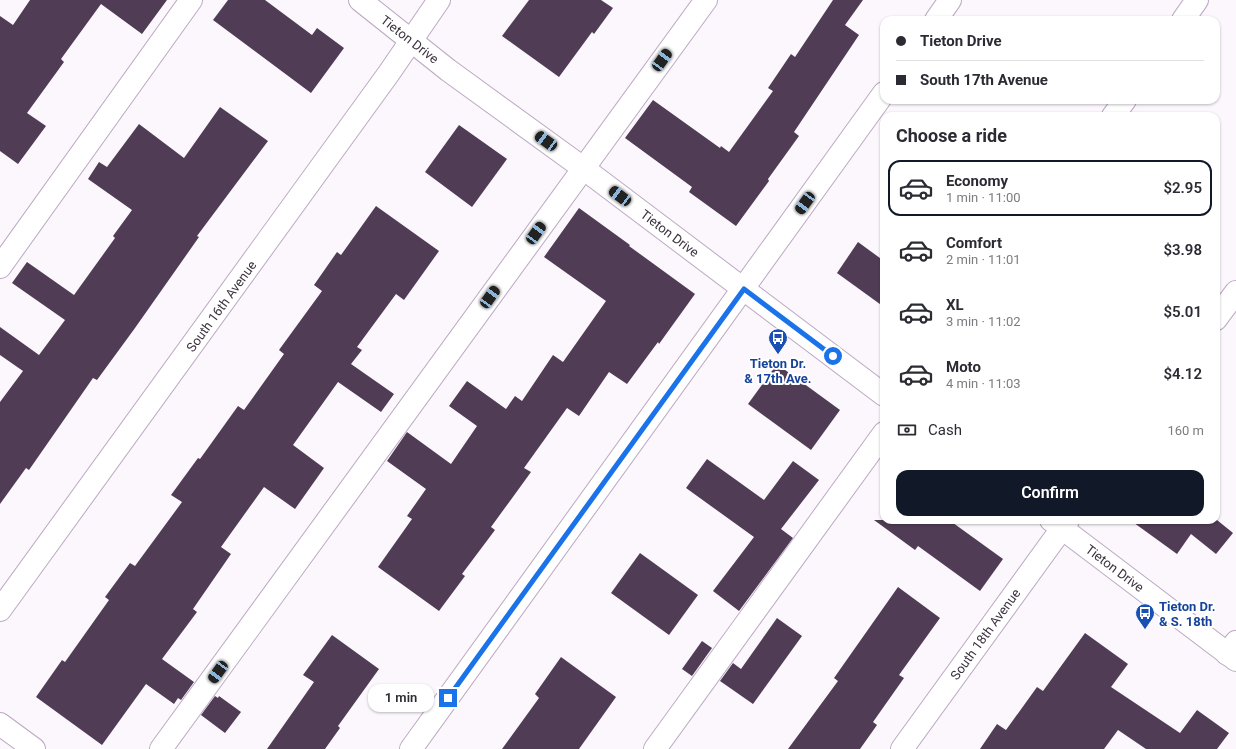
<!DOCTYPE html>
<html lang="en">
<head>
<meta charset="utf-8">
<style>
	:root { --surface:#fff; --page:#f7f7f7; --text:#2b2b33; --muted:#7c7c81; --line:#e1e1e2; --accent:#111827 }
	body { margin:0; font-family:Roboto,sans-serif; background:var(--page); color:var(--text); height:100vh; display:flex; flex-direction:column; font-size:15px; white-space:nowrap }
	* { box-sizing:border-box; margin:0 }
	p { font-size:13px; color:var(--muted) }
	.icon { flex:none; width:22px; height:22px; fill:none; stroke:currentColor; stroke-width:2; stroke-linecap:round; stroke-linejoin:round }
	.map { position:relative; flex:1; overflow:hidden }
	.drawer { position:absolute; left:880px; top:112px; width:340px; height:412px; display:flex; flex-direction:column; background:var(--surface); border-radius:12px; box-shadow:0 1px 3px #0004 }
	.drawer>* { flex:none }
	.top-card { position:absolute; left:880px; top:16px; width:340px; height:88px; border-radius:12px; box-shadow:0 1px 3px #0004; display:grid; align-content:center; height:88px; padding:0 16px; background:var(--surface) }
	.end { position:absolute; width:18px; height:18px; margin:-9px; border:5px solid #1a73e8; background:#fff; box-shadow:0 0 0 2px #fff }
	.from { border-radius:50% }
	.bubble { position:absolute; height:28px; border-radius:12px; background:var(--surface); box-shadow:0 1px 3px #0004; font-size:13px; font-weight:600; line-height:28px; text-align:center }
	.car { position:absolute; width:12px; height:24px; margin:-12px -6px; border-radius:5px; box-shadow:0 0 3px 1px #0007; background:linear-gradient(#222 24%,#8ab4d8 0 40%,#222 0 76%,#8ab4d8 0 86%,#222 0) }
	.top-card b { display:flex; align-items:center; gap:14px; height:38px; font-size:15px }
	.top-card b+b { border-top:1px solid var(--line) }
	.top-card i { width:10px; height:10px; background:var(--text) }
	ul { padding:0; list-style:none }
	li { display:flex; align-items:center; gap:12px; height:56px; margin:0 8px 6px; padding:0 8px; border:2px solid transparent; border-radius:12px }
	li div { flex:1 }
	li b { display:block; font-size:15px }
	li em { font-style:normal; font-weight:600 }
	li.current { border-color:var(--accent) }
	li>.icon { width:36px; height:36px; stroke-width:1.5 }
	h2 { padding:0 16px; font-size:18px; line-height:48px }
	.pay { display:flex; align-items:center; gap:10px; height:44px; padding:0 16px; font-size:15px }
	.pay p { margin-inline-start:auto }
	.button { display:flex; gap:8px; margin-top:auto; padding:8px 16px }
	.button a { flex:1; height:46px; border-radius:12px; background:var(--accent); color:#fff; font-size:16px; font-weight:600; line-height:46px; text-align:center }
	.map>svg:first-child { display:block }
	.building { fill:#503d55 }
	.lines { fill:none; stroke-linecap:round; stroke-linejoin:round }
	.minor-casing { stroke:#bda8c4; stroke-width:24 }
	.major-casing { stroke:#bda8c4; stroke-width:24 }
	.minor { stroke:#fff; stroke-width:22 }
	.major { stroke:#fff; stroke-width:22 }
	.route { stroke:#1a73e8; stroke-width:5 }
	.labels { text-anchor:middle; stroke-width:4; stroke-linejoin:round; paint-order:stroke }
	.street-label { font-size:13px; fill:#3c333f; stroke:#fff }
	.transit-label { font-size:13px; font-weight:bold; fill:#164399; stroke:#fff }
</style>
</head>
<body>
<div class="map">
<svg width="1236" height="749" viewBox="0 0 1236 749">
	<rect width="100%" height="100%" fill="#fbf7fd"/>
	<g class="building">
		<polygon points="30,0 167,0 142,34 101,4 61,59 64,62 27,113 46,126 18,164 0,151 0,16 13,25"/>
		<polygon points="228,0 265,0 312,35 317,28 344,48 311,93 213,20"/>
		<polygon points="529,0 601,0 613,8 594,34 592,32 559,77 502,36"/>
		<polygon points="833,0 863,0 845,25 859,35 794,132 799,136 768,179 769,181 736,226 689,192 692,187 625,138 653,100 720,148 721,146 729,152 773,91 768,88 791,54 795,57"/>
		<polygon points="220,107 268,141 197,236 199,237 135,328 97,380 93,378 29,470 26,468 0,504 0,402 23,371 0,355 0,327 39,355 65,320 12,283 27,262 74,295 115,238 113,236 132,210 88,179 99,162 107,167 139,124 184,158"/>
		<polygon points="459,125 507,159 472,207 425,172"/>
		<polygon points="376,206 439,251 404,300 396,294 357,347 362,350 351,364 394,394 381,412 338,382 293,445 324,468 295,509 264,487 221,547 231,554 193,609 197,612 162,659 194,682 181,700 178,698 174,704 146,684 102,745 36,697 62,660 65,662 109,600 105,597 130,563 135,566 182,502 171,495 198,458 200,459 238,406 244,410 284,354 279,350 322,291 314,285 337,252 341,255"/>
		<polygon points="579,208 630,245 629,246 695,294 659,344 658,342 627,384 609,372 579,416 567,408 524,468 531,472 491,527 495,530 462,574 465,576 439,611 378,567 412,519 407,516 426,489 387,461 407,432 451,464 477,426 449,406 467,381 506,409 515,396 522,401 553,355 563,362 606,301 544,257"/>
		<polygon points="858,242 884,261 884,307 837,273"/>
		<polygon points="777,364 840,410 811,450 748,404"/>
		<polygon points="707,459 764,500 793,461 819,480 781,529 793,538 739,611 713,591 754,537 686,488"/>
		<polygon points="874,520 949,520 1003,559 980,591 918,546 915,550"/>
		<polygon points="1130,520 1217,520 1233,533 1216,554 1191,534 1177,554"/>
		<polygon points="640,553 698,595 669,635 611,593"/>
		<polygon points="898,587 940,618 899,675 904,678 873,722 877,725 860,749 788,749 838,681 834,678"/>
		<polygon points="777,618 802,636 753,704 720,681 733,663 741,669"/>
		<polygon points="1085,633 1128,664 1111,687 1180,733 1197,710 1229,733 1217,749 1146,749 1118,730 1104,749 980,749 997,724 1006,730 1037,687 1043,691"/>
		<polygon points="332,635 379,669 338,726 340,728 325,749 267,749 314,682 303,675"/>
		<polygon points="702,641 712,648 692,676 682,669"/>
		<polygon points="561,657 616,697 579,749 502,749 539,698 535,694"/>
		<polygon points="215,696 218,698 219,696 241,712 225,733 201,715"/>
	</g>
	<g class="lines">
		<defs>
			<g id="minor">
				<polyline points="936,20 950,0"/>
				<polyline points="1183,20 1197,0"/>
				<polyline points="1113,116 1125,100"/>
				<polyline points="0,267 191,0"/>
				<polyline points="1216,319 1236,292"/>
				<polyline points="1227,654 1236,642"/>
				<polyline points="0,724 34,749"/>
				<polyline points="161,749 706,0"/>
				<polyline points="411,749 884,93"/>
				<polyline points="655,749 884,433"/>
				<polyline points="902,749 1068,520"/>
			</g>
			<g id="major">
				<polyline points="360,0 448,70 583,168 884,395"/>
				<polyline points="1051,520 1236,660"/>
				<polyline points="0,610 389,73 439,0"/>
			</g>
		</defs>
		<use href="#minor" class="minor-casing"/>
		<use href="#major" class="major-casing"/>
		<use href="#minor" class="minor"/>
		<use href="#major" class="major"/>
	</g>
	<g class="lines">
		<polyline class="route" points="448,698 744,289 833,356"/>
	</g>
	<defs>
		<symbol id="bus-pin" viewBox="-11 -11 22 30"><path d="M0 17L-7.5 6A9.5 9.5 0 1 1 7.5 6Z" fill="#1a4fb4" stroke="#fff"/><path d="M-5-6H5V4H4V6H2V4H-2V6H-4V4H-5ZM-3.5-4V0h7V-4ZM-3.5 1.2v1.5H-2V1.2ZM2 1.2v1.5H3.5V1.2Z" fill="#fff"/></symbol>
	</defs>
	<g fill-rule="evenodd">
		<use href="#bus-pin" x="767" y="327" width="22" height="30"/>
		<use href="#bus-pin" x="1134" y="602" width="22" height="30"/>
	</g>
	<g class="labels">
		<g class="street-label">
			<text transform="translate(410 39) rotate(38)" y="5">Tieton Drive</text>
			<text transform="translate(670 233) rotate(37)" y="5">Tieton Drive</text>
			<text transform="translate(221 306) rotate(-54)" y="5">South 16th Avenue</text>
			<text transform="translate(1115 568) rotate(37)" y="5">Tieton Drive</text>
			<text transform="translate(985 634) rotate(-54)" y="5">South 18th Avenue</text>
		</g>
		<g class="transit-label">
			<text x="778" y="368">Tieton Dr.<tspan x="778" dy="15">&amp; 17th Ave.</tspan></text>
			<text x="1159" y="611" text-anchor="start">Tieton Dr.<tspan x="1159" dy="15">&amp; S. 18th</tspan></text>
		</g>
	</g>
</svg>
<i class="end from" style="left:833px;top:356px"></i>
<i class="end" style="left:448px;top:698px"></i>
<div class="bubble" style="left:368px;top:684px;width:66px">1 min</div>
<i class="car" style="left:662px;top:60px;rotate:36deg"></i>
<i class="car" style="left:546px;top:141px;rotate:306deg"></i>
<i class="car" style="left:620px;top:196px;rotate:307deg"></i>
<i class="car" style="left:805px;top:203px;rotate:216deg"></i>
<i class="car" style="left:536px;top:233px;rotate:36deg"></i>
<i class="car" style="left:490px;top:297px;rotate:36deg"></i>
<i class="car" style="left:218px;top:672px;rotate:216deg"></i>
<div class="top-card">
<b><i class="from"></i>Tieton Drive</b>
<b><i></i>South 17th Avenue</b>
</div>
<section class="drawer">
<h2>Choose a ride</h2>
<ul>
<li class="current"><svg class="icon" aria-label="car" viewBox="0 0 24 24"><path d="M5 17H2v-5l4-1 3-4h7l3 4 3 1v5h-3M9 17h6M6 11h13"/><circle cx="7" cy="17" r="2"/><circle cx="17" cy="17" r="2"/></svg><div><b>Economy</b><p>1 min · 11:00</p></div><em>$2.95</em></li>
<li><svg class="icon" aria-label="car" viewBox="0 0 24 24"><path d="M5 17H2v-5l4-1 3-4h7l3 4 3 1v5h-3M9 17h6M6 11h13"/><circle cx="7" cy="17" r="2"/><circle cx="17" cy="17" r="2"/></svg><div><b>Comfort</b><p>2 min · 11:01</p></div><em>$3.98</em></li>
<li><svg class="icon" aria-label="car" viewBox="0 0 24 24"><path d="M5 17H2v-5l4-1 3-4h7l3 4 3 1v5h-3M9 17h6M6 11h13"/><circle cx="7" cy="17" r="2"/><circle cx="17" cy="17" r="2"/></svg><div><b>XL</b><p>3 min · 11:02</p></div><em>$5.01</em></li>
<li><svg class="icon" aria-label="car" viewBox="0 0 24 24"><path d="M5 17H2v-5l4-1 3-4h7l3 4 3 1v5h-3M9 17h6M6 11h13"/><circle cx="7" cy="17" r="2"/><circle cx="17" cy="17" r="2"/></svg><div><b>Moto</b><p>4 min · 11:03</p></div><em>$4.12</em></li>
</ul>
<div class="pay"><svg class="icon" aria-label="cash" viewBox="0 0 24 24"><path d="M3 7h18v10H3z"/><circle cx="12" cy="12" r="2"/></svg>Cash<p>160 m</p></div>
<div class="button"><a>Confirm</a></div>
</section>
</div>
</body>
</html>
